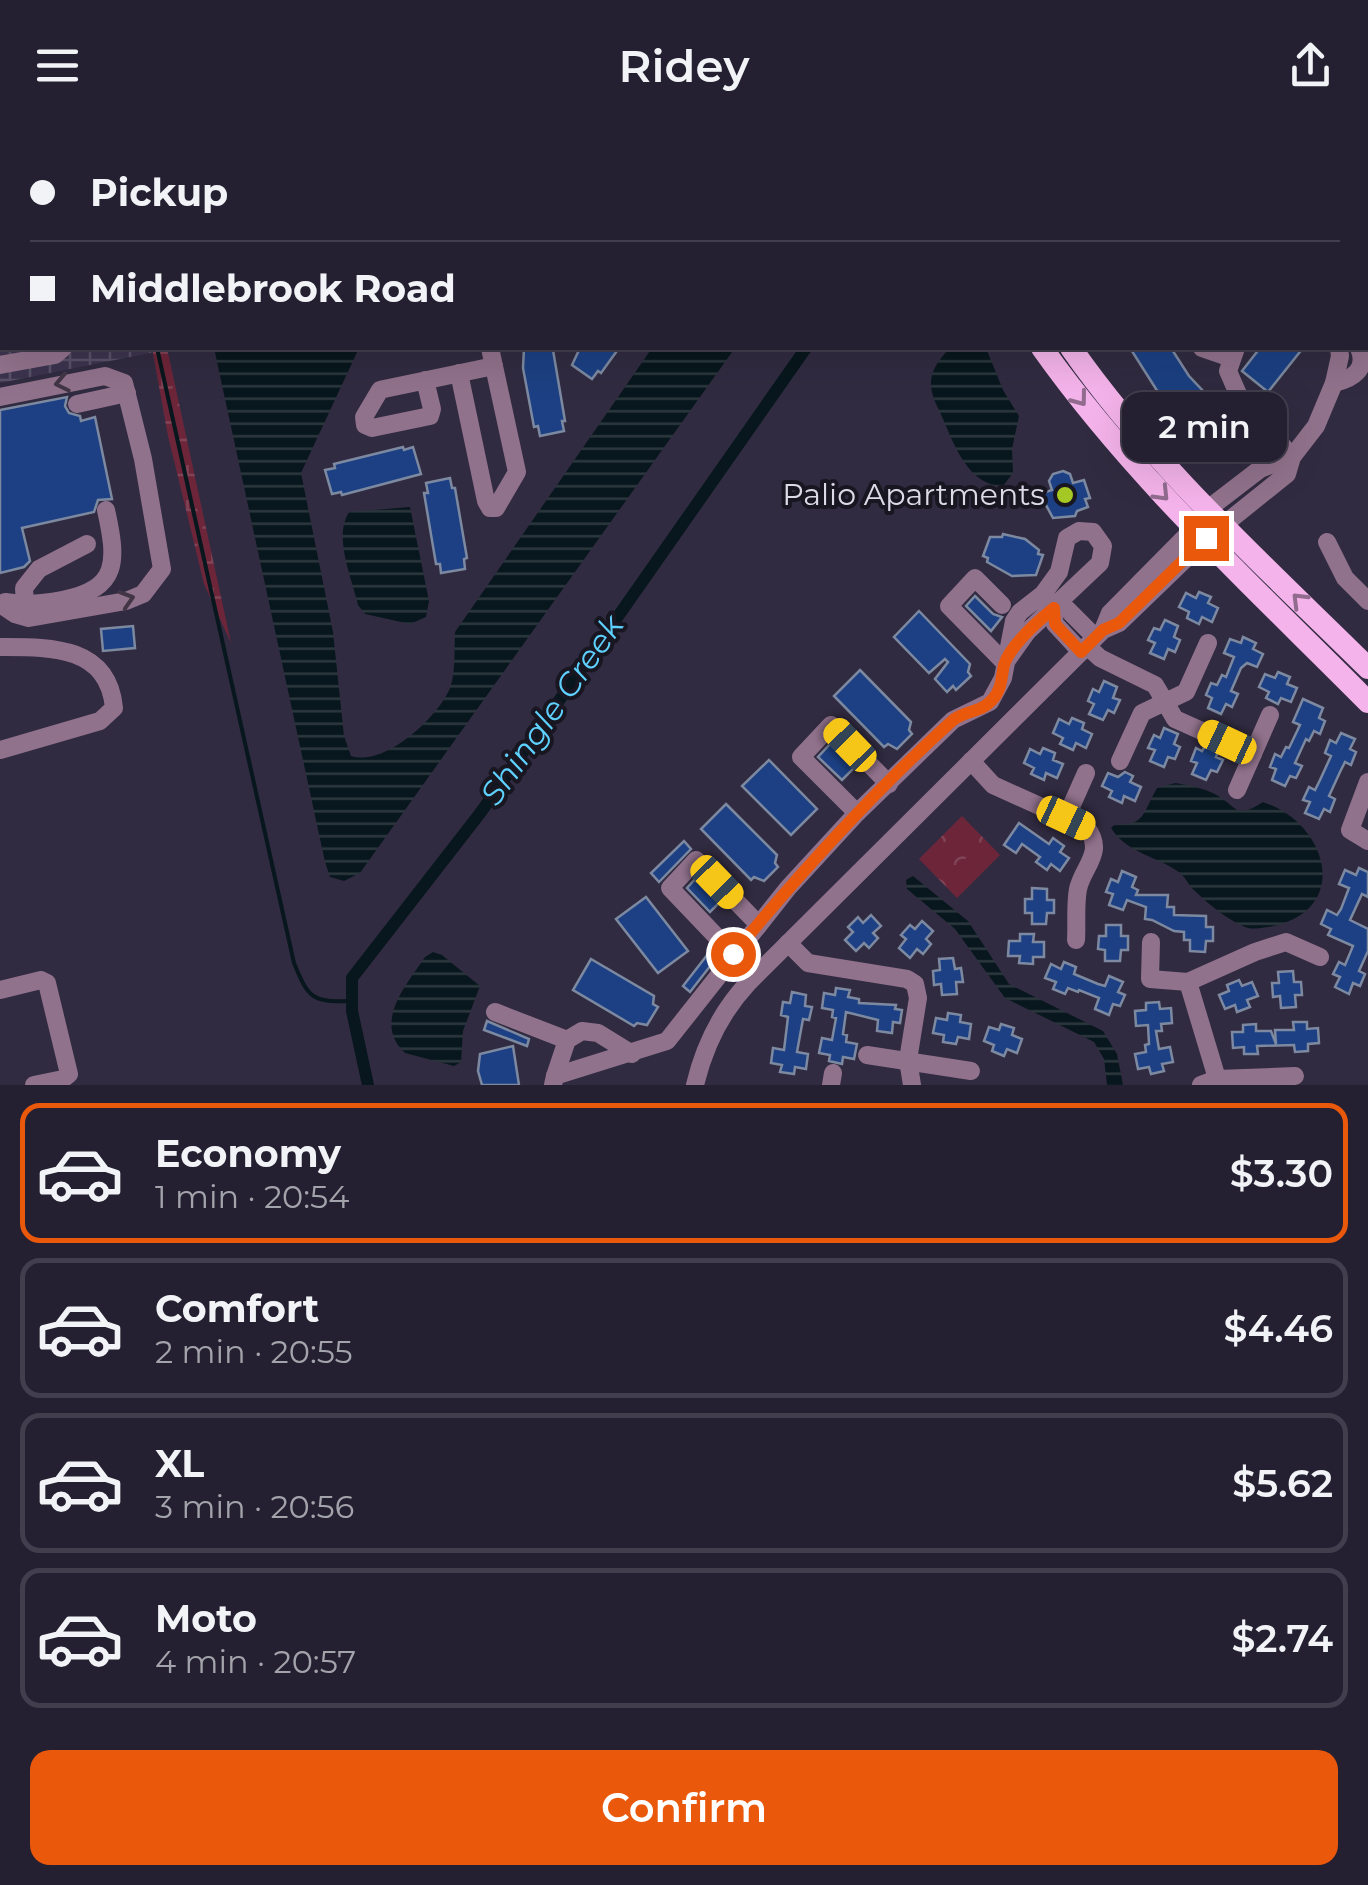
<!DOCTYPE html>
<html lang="en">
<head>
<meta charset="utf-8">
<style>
	:root { --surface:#252031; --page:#312d3d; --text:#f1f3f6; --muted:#a3a3ab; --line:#423e4d; --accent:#ea580c }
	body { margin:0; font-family:Montserrat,sans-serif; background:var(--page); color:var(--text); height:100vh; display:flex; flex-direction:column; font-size:38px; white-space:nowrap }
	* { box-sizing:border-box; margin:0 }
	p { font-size:32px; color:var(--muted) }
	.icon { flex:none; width:55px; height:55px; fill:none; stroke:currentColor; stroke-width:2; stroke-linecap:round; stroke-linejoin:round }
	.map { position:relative; height:955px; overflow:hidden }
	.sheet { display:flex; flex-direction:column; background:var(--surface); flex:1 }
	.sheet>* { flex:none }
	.guide { position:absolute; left:0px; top:0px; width:1370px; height:220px; box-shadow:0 10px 40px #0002,0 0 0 2px var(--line); display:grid; align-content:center; height:220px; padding:0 30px; background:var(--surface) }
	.end { position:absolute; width:45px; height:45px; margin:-22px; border:12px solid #ea580c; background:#fff; box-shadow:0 0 0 5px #fff }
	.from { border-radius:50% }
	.bubble { position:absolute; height:70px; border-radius:20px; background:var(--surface); box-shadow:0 10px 40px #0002,0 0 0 2px var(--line); font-size:32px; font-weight:600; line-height:70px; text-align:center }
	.car { position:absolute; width:30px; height:60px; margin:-30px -15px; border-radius:12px; box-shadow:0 0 8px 2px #0007; background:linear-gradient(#f5c518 24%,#345 0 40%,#f5c518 0 76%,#345 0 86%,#f5c518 0) }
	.guide b { display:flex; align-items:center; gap:35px; height:95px; font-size:38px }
	.guide b+b { border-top:2px solid var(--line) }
	.guide i { width:25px; height:25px; background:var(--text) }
	ul { padding:18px 0 0; list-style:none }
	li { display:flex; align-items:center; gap:30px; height:140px; margin:0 20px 15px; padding:0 10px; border:5px solid var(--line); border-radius:20px }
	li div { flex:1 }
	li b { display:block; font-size:38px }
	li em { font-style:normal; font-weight:600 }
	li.current { border-color:var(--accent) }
	li>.icon { width:90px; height:90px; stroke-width:1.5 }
	.cta { display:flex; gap:20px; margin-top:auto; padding:20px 30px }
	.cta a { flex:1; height:115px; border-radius:20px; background:var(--accent); color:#fff; font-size:40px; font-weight:600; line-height:115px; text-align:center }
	header { display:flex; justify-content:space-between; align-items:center; height:130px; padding:0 30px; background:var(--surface); font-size:45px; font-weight:600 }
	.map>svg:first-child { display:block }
	.industrial { fill:url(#industrial-grid) }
	.wetland { fill:url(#wetland-marsh) }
	.park { fill:url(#park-crowns) }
	.pitch { fill:#6d2539 }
	.water { fill:url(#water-rules) }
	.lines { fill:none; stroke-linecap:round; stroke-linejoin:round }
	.stream { stroke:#08171d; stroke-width:4 }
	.canal { stroke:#08171d; stroke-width:12 }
	.building { fill:#1c4083; stroke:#7c89a0; stroke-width:2.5 }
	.minor { stroke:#91728c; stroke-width:18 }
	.major { stroke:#f4b3ea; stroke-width:22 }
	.oneway { stroke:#423646 }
	.oneway2 { stroke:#916c8f }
	.route { stroke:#ea580c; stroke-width:12 }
	.poi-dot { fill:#a5c824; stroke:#181620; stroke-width:4 }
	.labels { text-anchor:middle; stroke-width:8; stroke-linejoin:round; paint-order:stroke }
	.poi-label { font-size:30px; fill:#dddae8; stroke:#181620; text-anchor:end }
	.water-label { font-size:32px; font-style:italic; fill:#5ed1fe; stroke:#181620 }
</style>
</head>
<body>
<header><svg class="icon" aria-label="menu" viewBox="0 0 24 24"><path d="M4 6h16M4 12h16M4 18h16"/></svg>Ridey<svg class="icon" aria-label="share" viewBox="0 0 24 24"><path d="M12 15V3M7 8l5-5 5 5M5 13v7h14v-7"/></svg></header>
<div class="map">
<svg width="1368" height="955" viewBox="0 0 1368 955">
	<defs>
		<pattern id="industrial-grid" width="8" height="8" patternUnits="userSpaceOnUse" patternTransform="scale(2.5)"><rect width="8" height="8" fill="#3c344f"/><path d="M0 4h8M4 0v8" fill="none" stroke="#585168"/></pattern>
		<pattern id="wetland-marsh" width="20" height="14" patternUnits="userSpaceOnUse" patternTransform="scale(2.5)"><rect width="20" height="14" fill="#6d2539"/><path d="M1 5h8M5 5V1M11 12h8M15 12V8" fill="none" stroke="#814456"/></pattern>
		<pattern id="park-crowns" width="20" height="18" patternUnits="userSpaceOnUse" patternTransform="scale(2.5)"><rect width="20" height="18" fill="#6d2539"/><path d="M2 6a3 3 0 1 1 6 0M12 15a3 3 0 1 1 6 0" fill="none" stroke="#814456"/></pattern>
		<pattern id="water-rules" width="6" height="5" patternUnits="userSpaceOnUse" patternTransform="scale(2.5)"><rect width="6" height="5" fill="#08171d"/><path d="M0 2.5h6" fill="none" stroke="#2c383e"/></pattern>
	</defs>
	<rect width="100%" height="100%" fill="#312b41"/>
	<polygon class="industrial" points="0,0 128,2 2,2 2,218 175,218 0,253"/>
	<polygon class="wetland" points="152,218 167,218 231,513 204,454 168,306"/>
	<polygon class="park" points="962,686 1000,725 957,768 919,729"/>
	<g class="pitch">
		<polygon points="959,698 972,711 943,740 930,727"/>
		<polygon points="977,717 990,730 962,758 949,745"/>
	</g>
	<g class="water">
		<path d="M214 218H359L301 343 333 502 344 606 351 626C385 637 438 587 450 558 456 541 454 520 455 502L652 218H735L360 743 344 751 330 747 325 732Z"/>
		<path d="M950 218H986L1003 260 1019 286 1012 319 1013 343 1003 356C969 356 954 315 943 289 938 277 930 265 931 251 932 238 941 227 950 218Z"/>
		<path d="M410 377 429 471 426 487 410 494 365 484 358 475C352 448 333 407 349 382Z"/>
		<path d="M1175 653C1188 655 1203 658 1215 664 1240 678 1234 690 1263 672 1330 694 1352 783 1268 797 1260 798 1252 800 1245 797 1228 790 1208 774 1195 761 1189 756 1186 748 1180 743 1158 726 1127 724 1111 698L1114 695C1146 695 1142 684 1157 658Z"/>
		<polygon points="913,746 968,791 1009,854 1103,901 1117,924 1123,955 1107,955 1104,929 1094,912 1005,868 955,799 907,759 906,750"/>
		<path d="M433 822 442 825 480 856 463 901 461 932 454 936 405 923C372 893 407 854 425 827Z"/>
	</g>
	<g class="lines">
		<g class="stream">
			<polyline points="109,0 110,2"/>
			<path d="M157 218 294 833C309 870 313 872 352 871"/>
		</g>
		<polyline class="canal" points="368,955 352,881 352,848 481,682 806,218"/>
	</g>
	<g class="building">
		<polygon points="524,218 553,220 565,291 562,291 564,301 540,306 538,296 534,297 523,238"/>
		<polygon points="580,218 619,218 601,243 598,241 592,249 572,235"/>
		<polygon points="1130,218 1171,218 1189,246 1240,300 1215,323 1156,259"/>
		<polygon points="1260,218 1303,218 1268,262 1242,241"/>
		<polygon points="67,267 65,276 69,283 80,286 81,291 95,287 112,369 98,370 94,382 22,398 30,431 24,437 0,443 0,280"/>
		<polygon points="403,317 404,320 413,317 421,344 342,365 341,362 332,364 325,340 335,338 334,334"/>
		<polygon points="1063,341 1070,344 1073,353 1084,350 1090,368 1085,369 1088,377 1077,381 1075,386 1053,388 1040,364 1052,360 1049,351 1053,344"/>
		<polygon points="450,348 452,358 455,358 467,428 464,429 465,439 441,443 440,434 436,434 424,363 428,363 426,353"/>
		<polygon points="1003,404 1025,409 1039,420 1038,424 1043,425 1036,445 1012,446 987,432 988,428 983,426 990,407 1002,407"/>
		<polygon points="1199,462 1211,467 1208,473 1218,478 1212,492 1202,487 1199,494 1187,488 1189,482 1179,477 1186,463 1196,468"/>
		<polygon points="975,466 993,484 1002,487 991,501 966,476"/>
		<polygon points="919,481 970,534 968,542 971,546 956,560 953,556 947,562 935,549 948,532 945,529 929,543 894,507"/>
		<polygon points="1165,490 1178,496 1174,507 1180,510 1175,522 1168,519 1164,529 1150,523 1155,513 1148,510 1154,498 1160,500"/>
		<polygon points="133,496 135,518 103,521 101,499"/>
		<polygon points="1243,507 1256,513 1253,519 1263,524 1257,537 1247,533 1241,538 1231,561 1238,564 1232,577 1226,574 1221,584 1208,578 1212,568 1206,565 1211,553 1217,555 1222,545 1226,547 1234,527 1224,523 1230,509 1241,513"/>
		<polygon points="860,540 911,592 909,600 912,604 897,619 888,614 884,617 834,566"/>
		<polygon points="1278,542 1290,547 1287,554 1297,558 1291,572 1281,568 1278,574 1266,568 1269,562 1259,557 1265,544 1275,548"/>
		<polygon points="1104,551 1117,557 1113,568 1120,570 1114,583 1108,580 1103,590 1089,584 1094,574 1088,571 1093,559 1099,562"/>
		<polygon points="1303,569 1323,578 1319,588 1325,591 1320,604 1314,601 1309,611 1306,609 1295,633 1302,636 1296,648 1290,646 1285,656 1272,650 1276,639 1270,637 1275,624 1281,627 1286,617 1289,618 1300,595 1293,592"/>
		<polygon points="1072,588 1084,593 1082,599 1092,604 1086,618 1076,613 1073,620 1060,614 1063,608 1053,603 1059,589 1069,594"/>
		<polygon points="1164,598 1178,604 1174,614 1180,617 1175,629 1168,627 1164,637 1150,631 1155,620 1148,618 1154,605 1160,608"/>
		<polygon points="1341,603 1355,609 1350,619 1356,622 1351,635 1345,632 1340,642 1329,666 1335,669 1330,682 1324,679 1319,689 1305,683 1310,672 1303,670 1309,657 1315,660 1320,650 1331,626 1325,623 1330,610 1336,613"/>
		<polygon points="831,613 855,637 842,650 818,627"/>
		<polygon points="1205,616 1218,622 1216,627 1223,630 1217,642 1211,640 1206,650 1192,644 1197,633 1191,631 1196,618 1202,621"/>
		<polygon points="1043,618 1055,623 1053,630 1063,634 1057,648 1046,643 1044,650 1031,644 1034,638 1024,633 1030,619 1040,624"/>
		<polygon points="769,630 817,679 791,705 742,656"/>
		<polygon points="1125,642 1133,646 1130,652 1141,657 1135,671 1124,666 1122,673 1109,667 1112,661 1102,656 1108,643 1118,647"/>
		<polygon points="726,674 777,725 775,733 778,737 764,751 754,747 751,750 701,699"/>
		<polygon points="1019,693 1049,714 1053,708 1064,716 1060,722 1069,728 1060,741 1051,734 1047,740 1036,732 1040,727 1022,714 1016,723 1004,715"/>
		<polygon points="684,711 691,719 659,752 651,743"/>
		<polygon points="1359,738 1368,742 1368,767 1362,764 1350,790 1368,799 1368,821 1359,841 1365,844 1360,856 1353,853 1349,864 1335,857 1340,847 1333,844 1339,832 1345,835 1353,816 1328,805 1331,799 1321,794 1327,780 1337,785 1341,779 1349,758 1339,754 1345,740 1356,745"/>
		<polygon points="1122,741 1136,747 1132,757 1138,760 1136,765 1168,765 1167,777 1174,777 1174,785 1206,786 1206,797 1213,797 1213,811 1206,811 1205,822 1190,821 1190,810 1184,810 1184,802 1174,801 1152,790 1145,789 1146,777 1127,770 1123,780 1109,775 1113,764 1106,762 1111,749 1118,752"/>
		<polygon points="696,748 720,772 710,782 687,758"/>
		<polygon points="1032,758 1047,759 1047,770 1054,770 1054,783 1047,783 1046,794 1032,794 1032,783 1025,783 1025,769 1032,769"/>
		<polygon points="646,767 688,821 658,843 616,789"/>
		<polygon points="871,785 881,796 873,803 878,808 869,818 864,813 856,821 845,810 853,802 848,797 858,787 863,793"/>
		<polygon points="922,791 933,801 926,809 931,814 923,824 917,819 910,828 899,818 906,809 901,805 910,795 915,799"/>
		<polygon points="1106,795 1121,795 1121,806 1128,806 1128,820 1121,820 1120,831 1105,831 1105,820 1098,819 1099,806 1106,806"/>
		<polygon points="1020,804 1034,804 1033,812 1044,812 1044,827 1033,827 1033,834 1019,833 1020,826 1008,826 1009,811 1020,811"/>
		<polygon points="711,820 718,826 690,862 683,856"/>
		<polygon points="953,828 955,839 961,838 963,852 956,852 957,864 942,865 941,854 934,855 933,841 940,840 939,829"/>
		<polygon points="591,829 654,866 653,874 658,877 647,895 637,893 634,896 573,860"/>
		<polygon points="1064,832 1076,837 1074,844 1098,854 1105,856 1109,846 1123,852 1118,862 1125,865 1120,876 1113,874 1109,885 1095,879 1099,868 1079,860 1078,862 1068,858 1065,864 1053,859 1056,852 1045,848 1051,834 1061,839"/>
		<polygon points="1293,841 1294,852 1301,852 1302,865 1295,865 1296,877 1281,878 1280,866 1273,867 1272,853 1279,853 1278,842"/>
		<polygon points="1239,850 1242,856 1252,852 1258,866 1247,870 1250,877 1237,882 1235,875 1225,879 1219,865 1229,861 1227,855"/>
		<polygon points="836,858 850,860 848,867 859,869 859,873 896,875 895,879 902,880 900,893 893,892 892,903 877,901 878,890 846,882 843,904 847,905 846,912 857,914 854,929 843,927 842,934 829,931 830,925 819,923 822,908 832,910 836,888 832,887 833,880 822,878 824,863 835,865"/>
		<polygon points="792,862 806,865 805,876 812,877 809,890 803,889 797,922 808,924 806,939 795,937 794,944 780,942 782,935 771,933 773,918 784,920 788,887 781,885 783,872 790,873"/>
		<polygon points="1159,872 1160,879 1171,878 1172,893 1161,894 1162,901 1156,901 1159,919 1170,917 1173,932 1162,934 1164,941 1151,944 1149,937 1138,939 1135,924 1146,922 1145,915 1149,914 1148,895 1136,896 1135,881 1146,880 1146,873"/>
		<polygon points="948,883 961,885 960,892 971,894 969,909 958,907 956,914 943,912 944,905 933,903 936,888 947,890"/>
		<polygon points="487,891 529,909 527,916 484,900"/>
		<polygon points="1293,892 1307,892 1307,899 1318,898 1319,913 1308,914 1308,921 1295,922 1294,915 1257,916 1258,924 1244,924 1244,917 1233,918 1232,902 1243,902 1243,895 1256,894 1256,901 1271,901 1276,914 1275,900 1294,900"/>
		<polygon points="1001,894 1014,898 1012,905 1022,909 1017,923 1007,919 1004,926 992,921 994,915 984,911 989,897 999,900"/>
		<polygon points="513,916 519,955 482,955 478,941 480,924"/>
	</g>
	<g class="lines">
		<g class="minor">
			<polyline points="505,0 505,2"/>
			<polyline points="518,2 518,0"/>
			<polyline points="1355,2 1356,0"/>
			<polyline points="0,98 2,98"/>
			<polyline points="1202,218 1231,228"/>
			<polyline points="1236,218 1228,241 1238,264 1292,327"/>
			<polyline points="0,235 55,225 63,218"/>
			<polyline points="459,243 486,371 490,378 496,378 517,342 490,218"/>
			<polyline points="425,250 432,279 430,286 372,298 365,295 364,287 380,260 384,259 494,236"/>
			<path d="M1334 253C1353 249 1368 239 1359 218"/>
			<polyline points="0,267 105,246 124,253 143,329 162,439 143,464 126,471 29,488 15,484 0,474"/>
			<polyline points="77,274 127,263"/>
			<polyline points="1327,412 1345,448 1368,471"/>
			<path d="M5 472C25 475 42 474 62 470 120 459 117 430 106 380"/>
			<polyline points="1050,474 1055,494 1081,522"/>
			<polyline points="25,475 24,458 39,439 87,414"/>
			<polyline points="1002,475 975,448 949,476 1005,533"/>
			<polyline points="1053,478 1067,479 1095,507"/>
			<polyline points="1103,500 1110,483 1194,398 1208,379 1260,339 1292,327"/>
			<polyline points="1087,516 1100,528 1155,555 1175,589 1253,624"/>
			<path d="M0 517C49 517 108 515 114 578L100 591 0 620"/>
			<path d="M971 631 993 655 1086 697C1106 722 1083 736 1078 759 1075 775 1077 794 1076 810"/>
			<polyline points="1120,631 1142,583 1186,562 1208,513"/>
			<polyline points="1368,652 1350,700 1368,711"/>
			<polyline points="1237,660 1270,585"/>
			<polyline points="857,683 801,627 831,595 889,654"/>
			<polyline points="1066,688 1086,643"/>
			<polyline points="1151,812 1150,849 1188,852"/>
			<polyline points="788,813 808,833 907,849 915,854 918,868 908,930 912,955"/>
			<polyline points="733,824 670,758 696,730 758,794"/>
			<polyline points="0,860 41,850 47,853 69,944 63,949 34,955"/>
			<polyline points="495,882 567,910"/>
			<polyline points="867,925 971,941"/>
			<polyline points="555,946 567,910 582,901 598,903 632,924"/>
			<polyline points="553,955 555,946 667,911 788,758 857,683 953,590 990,572 1003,548 1014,491 1020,482 1043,464 1059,442 1067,408 1079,401 1093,402 1103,416 1100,433 1027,502 1005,533"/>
			<path d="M695 955C704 917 721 882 748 853L1103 500 1119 493 1206 409 1287 344 1292 327 1316 296 1334 253 1340 226 1339 218"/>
			<polyline points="831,955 833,943"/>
			<polyline points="1201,955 1217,949 1295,946"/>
			<polyline points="1219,955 1188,852 1255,822 1286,812 1320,827"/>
		</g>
		<g class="major">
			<polyline points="920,0 921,2"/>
			<polyline points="948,0 949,2"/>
			<path d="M1042 218C1135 349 1255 458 1368 572"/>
			<path d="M1071 218C1154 337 1265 436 1368 538"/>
		</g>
	</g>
	<defs><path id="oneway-chevron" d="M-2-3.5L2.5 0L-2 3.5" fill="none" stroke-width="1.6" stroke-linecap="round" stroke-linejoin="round" transform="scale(2.5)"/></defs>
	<g class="oneway">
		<use href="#oneway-chevron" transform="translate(62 253) rotate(168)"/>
		<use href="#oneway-chevron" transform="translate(127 469) rotate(-17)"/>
	</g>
	<g class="oneway2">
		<use href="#oneway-chevron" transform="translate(1080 269) rotate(53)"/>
		<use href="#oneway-chevron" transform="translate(1162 364) rotate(46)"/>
		<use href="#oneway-chevron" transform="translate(1299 470) rotate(-135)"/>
	</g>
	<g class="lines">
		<path class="route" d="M733 824C801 742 873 662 952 591 964 580 981 583 992 570 1002 560 1001 548 1004 535 1010 516 1038 491 1054 478L1055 494 1081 522 1103 500 1119 493 1206 408"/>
	</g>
	<circle class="poi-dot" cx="1065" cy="365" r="10"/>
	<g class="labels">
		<g class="poi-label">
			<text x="1045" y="375">Palio Apartments</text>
		</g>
		<g class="water-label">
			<text transform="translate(552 580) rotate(-55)" y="11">Shingle Creek</text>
		</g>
	</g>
</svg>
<i class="end from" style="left:733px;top:824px"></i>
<i class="end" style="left:1206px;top:408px"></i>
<div class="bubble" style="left:1122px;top:262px;width:165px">2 min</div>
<i class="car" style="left:1227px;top:612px;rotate:295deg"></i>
<i class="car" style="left:850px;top:615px;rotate:316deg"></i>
<i class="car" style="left:1066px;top:688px;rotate:115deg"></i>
<i class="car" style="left:717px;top:752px;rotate:136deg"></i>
<div class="guide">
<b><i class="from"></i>Pickup</b>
<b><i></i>Middlebrook Road</b>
</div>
</div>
<section class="sheet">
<ul>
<li class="current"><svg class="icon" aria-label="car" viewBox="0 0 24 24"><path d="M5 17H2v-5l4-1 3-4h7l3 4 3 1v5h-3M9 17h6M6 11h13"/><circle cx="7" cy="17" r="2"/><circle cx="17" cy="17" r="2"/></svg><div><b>Economy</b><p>1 min · 20:54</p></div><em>$3.30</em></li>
<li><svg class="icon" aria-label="car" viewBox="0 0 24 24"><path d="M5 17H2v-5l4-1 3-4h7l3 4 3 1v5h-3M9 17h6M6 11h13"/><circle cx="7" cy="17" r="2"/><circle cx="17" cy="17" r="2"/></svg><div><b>Comfort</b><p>2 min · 20:55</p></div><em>$4.46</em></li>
<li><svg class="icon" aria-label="car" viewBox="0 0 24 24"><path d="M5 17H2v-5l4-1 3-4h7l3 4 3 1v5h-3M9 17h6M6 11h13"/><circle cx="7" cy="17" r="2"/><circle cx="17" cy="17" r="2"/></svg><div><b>XL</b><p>3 min · 20:56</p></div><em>$5.62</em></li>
<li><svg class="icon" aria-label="car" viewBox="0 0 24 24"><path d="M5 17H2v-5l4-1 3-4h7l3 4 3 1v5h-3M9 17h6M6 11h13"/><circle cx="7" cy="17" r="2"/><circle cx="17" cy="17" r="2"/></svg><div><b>Moto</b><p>4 min · 20:57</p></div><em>$2.74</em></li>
</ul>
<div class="cta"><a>Confirm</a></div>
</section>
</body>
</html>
